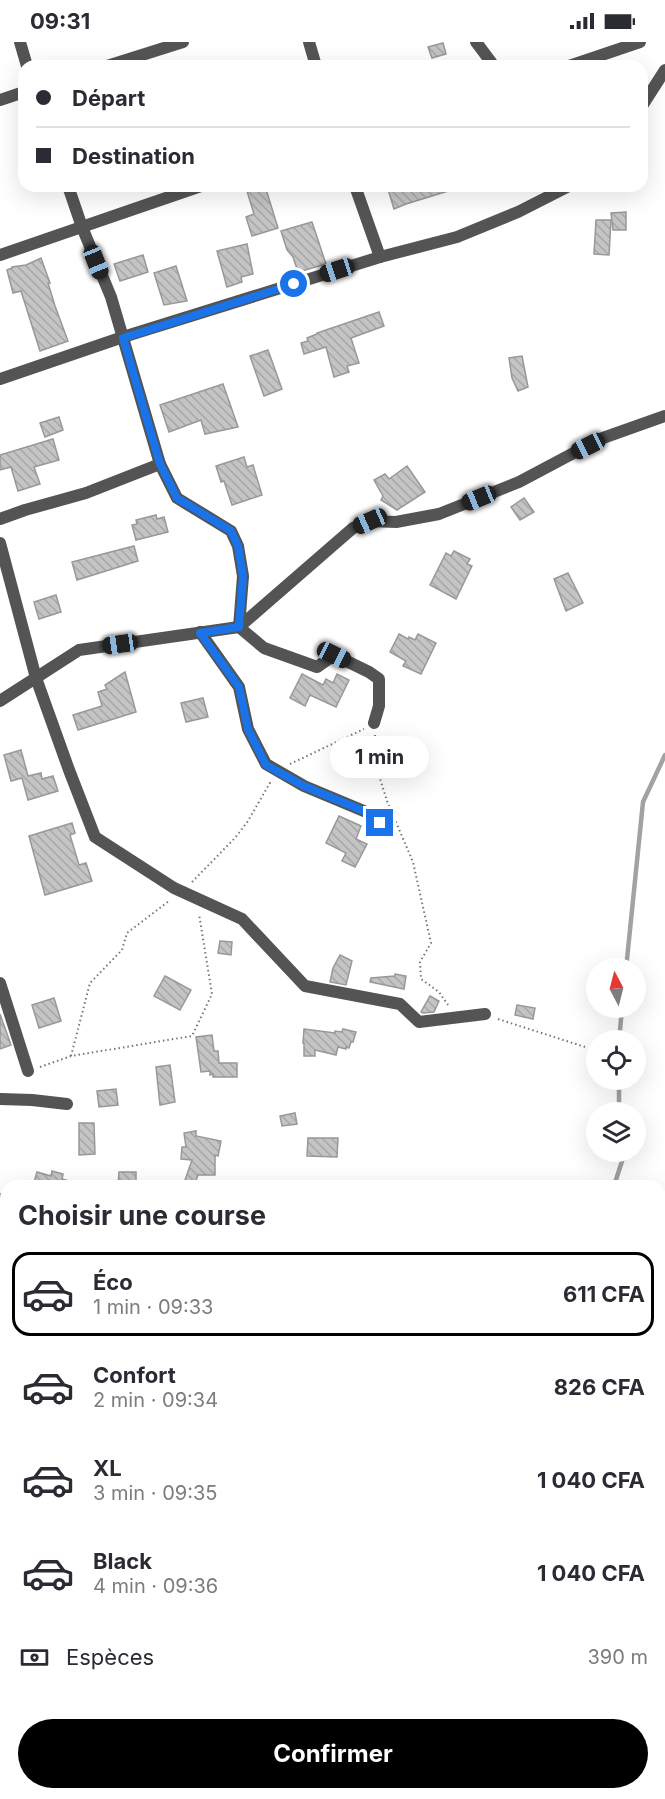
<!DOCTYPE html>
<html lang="fr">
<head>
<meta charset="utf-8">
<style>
	:root { --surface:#fff; --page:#f2f2f3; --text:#2b2b33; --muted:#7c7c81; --line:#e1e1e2; --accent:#000 }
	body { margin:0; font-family:Inter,sans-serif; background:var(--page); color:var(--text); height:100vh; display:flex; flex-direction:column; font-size:22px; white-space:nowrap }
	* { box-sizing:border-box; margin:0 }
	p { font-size:20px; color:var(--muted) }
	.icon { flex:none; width:33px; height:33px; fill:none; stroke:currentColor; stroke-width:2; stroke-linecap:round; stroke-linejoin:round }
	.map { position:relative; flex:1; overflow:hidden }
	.sheet { position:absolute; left:0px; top:1138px; width:666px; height:620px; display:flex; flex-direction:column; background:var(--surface); border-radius:18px 18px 0 0; box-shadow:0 6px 24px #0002 }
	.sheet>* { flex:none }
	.top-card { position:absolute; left:18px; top:18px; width:630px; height:132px; border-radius:18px; box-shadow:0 6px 24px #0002; display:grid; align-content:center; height:132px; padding:0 18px; background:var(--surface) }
	.needle { width:39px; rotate:353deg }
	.fabs { position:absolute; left:586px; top:916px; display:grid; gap:12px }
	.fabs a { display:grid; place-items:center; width:60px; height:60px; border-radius:50%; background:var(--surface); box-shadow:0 6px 24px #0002; font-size:30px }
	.end { position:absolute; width:27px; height:27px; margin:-14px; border:8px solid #1a73e8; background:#fff; box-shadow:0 0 0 3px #fff }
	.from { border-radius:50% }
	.bubble { position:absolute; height:42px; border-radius:21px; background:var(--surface); box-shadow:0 6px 24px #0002; font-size:20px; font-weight:700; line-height:42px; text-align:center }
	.car { position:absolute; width:18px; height:36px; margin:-18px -9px; border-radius:8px; box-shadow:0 0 4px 2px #0007; background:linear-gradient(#222 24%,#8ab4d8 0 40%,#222 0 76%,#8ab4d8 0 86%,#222 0) }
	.top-card b { display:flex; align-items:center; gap:21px; height:57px; font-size:22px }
	.top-card b+b { border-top:2px solid var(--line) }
	.top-card i { width:15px; height:15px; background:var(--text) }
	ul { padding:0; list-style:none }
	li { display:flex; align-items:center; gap:18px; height:84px; margin:0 12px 9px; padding:0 6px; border:3px solid transparent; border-radius:18px }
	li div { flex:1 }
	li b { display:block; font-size:22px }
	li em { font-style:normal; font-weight:700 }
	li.current { border-color:var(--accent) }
	li>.icon { width:54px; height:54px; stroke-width:1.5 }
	h2 { padding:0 18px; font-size:27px; line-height:72px }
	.pay { display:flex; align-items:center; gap:15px; height:66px; padding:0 18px; font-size:22px }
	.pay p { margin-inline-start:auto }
	.button { display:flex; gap:12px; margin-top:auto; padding:12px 18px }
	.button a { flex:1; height:69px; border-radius:36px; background:var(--accent); color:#fff; font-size:24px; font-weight:700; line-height:69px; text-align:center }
	.status { display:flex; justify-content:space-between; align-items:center; height:42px; padding:0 30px; background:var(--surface); direction:ltr }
	.status svg { height:16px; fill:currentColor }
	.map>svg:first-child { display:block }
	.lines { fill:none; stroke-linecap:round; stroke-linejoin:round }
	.stream { stroke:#a2a2a2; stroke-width:4.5 }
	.building { fill:url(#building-back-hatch); stroke:#989898; stroke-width:1.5 }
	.path { stroke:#767676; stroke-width:2; stroke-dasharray:1.5 3; stroke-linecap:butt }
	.minor { stroke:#545454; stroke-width:12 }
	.route { stroke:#1a73e8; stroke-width:8 }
</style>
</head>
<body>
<div class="status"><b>09:31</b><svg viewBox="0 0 49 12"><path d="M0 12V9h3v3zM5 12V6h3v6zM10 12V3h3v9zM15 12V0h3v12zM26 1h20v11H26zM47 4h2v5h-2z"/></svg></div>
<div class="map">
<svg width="665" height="1757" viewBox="0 0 665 1757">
	<defs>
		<pattern id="building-back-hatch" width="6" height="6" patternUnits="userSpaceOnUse" patternTransform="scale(1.5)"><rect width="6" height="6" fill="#c4c4c4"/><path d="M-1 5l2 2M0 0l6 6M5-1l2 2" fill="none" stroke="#a7a7a7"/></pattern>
	</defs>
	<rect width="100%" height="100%" fill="#fff"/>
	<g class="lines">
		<g class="stream">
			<polyline points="626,927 643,760 665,713"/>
			<polyline points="619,999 622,966"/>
			<polyline points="619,1071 619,1038"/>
			<polyline points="614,1144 623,1116 623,1110"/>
			<polyline points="322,1752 322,1757"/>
		</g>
	</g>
	<g class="building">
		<polygon points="443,1 446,12 432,16 428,5"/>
		<polygon points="265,144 278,186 252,194 246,175 254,172 247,149"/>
		<polygon points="387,144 455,144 455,147 406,162 394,167"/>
		<polygon points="626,170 626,188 613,188 611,171"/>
		<polygon points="596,178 611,178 609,213 594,212"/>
		<polygon points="312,180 326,222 298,230 293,215 287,208 281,189"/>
		<polygon points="247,202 253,232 241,235 242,240 227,245 217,209"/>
		<polygon points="143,213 148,230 120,239 114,222"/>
		<polygon points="41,216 50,241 48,241 55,264 68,299 40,309 21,249 13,251 7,228 12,226 12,225 26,223"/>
		<polygon points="176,224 187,259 164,263 154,231"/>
		<polygon points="379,270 384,284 351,296 359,321 347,324 349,330 334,335 326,305 304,312 301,301 308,299 307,296 317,292 317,291"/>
		<polygon points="268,308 282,347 264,354 250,314"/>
		<polygon points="522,314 528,345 518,349 512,336 509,316"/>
		<polygon points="223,342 238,385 205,392 201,378 169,390 160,363"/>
		<polygon points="59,375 63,388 45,395 40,381"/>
		<polygon points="53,397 59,418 34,425 40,442 18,449 11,425 0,428 0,413"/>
		<polygon points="244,415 247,425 253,423 262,453 232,463 224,439 221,440 216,424"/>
		<polygon points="407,424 425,450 397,468 381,458 383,454 374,438 385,432 389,437"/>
		<polygon points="524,456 534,470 520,478 511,465"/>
		<polygon points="156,473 157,477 164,475 168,490 136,498 132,483 137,482 136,478"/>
		<polygon points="134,504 138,519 77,538 72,520"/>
		<polygon points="454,509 470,517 467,522 472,524 456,557 430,543 446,511 451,514"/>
		<polygon points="568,531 583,561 566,569 554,537"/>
		<polygon points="56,553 61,570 39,577 34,560"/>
		<polygon points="399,592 408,597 409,595 415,598 418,592 436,601 421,632 403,624 406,619 390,610"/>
		<polygon points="125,630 136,670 78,688 73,673 102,664 98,650 107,647 105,643"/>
		<polygon points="302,632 323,643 326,637 333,641 337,632 349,638 336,665 310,653 305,664 290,656"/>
		<polygon points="203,656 208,675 186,680 181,661"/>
		<polygon points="21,708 28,734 41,731 42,737 53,734 58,749 28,758 22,736 11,739 4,713"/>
		<polygon points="339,774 361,784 356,797 367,802 355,825 342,819 346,811 326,801"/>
		<polygon points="72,781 75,791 70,793 79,823 86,821 92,839 45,853 29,794"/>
		<polygon points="220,899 232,900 231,913 218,911"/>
		<polygon points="340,913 352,919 346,943 330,940 333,926"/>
		<polygon points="395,932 406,934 404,947 370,940 371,936 395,934"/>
		<polygon points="165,934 191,948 180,968 154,954"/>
		<polygon points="430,954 439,959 434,970 423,971 421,970"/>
		<polygon points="54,956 61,979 39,986 32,963"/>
		<polygon points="517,963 535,966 533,977 515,973"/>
		<polygon points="0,972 11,1003 0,1007"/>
		<polygon points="304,987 335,991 335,989 342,990 343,987 356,990 353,1000 351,1000 349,1006 346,1005 346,1007 338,1005 336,1013 315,1008 315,1014 304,1014 304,1001 303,1001"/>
		<polygon points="212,993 214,1009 218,1009 219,1021 237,1021 237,1035 213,1035 213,1032 210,1033 210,1029 201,1030 196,995"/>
		<polygon points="170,1023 175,1060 160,1063 156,1025"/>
		<polygon points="116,1047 118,1063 99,1065 97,1049"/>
		<polygon points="295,1071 297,1082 282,1084 280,1074"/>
		<polygon points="79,1081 94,1081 95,1112 79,1113"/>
		<polygon points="196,1089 196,1094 221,1099 218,1114 215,1113 215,1133 198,1133 194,1144 183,1144 192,1118 181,1117 182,1105 186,1105 184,1091"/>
		<polygon points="308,1096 338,1096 337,1115 307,1114"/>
		<polygon points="52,1129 63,1132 62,1137 76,1141 75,1144 33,1144 37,1130 51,1134"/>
		<polygon points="119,1130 136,1130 136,1144 118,1144"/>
	</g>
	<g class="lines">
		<g class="path">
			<polyline points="375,693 377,727 387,759 413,820 431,901 420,920 421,937 439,950 448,963"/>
			<polyline points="290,722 364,687"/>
			<polyline points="192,840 235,796 248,779 271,739"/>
			<polyline points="498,977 585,1005"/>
			<polyline points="71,1014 90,941 122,908 127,891 169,859"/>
			<polyline points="40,1025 71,1014 192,994 212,952 199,872"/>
		</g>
		<g class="minor">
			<polyline points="20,0 27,24"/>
			<polyline points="309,0 316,24"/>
			<polyline points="476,0 494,24"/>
			<polyline points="107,24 183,0"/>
			<polyline points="569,24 640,0"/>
			<polyline points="0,58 24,50"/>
			<polyline points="642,64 665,28"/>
			<polyline points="68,144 82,185 111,255 160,422 177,456 231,489 238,504 243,534 239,585 264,606 317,625 334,613 369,630 379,637 379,664 374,681"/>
			<polyline points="355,144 380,215"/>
			<polyline points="0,213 201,144"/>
			<polyline points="0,337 123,295 380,215 457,195 518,170 569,144"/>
			<polyline points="0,477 25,468 86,451 160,422"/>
			<polyline points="0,501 36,636 69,728 95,795 174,846 242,877 305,944 400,962 419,980 485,972"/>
			<polyline points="200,590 239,645 248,687 266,722 304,744 371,772 380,781"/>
			<polyline points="0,659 79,608 239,585 353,486 370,479 396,480 439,472 519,440 600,397 665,374"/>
			<polyline points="0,941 28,1029"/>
			<polyline points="0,1057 32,1058 67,1062"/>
			<polyline points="0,1157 6,1160"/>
			<polyline points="0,1294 3,1297 6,1296"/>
			<polyline points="0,1568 6,1574"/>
			<polyline points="210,1757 211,1752"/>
		</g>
	</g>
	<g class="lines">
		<polyline class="route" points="294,242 123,296 160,422 177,456 231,489 238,504 243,534 239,585 200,591 239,645 248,687 266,723 304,744 371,772 380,781"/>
	</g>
</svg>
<div class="fabs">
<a><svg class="needle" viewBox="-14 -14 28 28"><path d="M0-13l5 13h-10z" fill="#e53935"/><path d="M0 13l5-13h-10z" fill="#7c7c81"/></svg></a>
<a><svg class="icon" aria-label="locate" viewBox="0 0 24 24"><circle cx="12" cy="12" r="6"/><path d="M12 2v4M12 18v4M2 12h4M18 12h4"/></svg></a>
<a><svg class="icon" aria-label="layers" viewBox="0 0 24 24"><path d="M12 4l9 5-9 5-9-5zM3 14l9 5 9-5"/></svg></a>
</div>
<i class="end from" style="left:294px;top:242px"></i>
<i class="end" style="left:380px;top:781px"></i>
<div class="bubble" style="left:330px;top:694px;width:99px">1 min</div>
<i class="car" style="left:96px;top:220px;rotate:158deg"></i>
<i class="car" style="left:337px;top:228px;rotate:252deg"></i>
<i class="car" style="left:588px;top:404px;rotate:243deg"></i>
<i class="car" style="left:479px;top:456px;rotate:248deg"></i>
<i class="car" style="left:370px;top:479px;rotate:246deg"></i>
<i class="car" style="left:120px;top:602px;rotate:262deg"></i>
<i class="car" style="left:334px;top:613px;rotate:116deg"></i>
<div class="top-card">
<b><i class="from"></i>Départ</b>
<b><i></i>Destination</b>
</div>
<section class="sheet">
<h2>Choisir une course</h2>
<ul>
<li class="current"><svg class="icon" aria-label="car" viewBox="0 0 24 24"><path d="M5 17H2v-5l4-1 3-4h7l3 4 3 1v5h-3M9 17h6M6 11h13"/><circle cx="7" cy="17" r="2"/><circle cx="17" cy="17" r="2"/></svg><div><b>Éco</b><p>1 min · 09:33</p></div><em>611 CFA</em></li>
<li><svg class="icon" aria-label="car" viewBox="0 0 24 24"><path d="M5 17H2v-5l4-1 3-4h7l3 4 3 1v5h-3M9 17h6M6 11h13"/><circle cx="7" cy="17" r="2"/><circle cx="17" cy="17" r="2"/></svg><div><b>Confort</b><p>2 min · 09:34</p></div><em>826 CFA</em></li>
<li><svg class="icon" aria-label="car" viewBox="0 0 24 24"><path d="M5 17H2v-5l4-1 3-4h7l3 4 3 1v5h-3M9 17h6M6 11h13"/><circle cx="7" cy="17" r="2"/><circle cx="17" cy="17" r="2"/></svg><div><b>XL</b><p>3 min · 09:35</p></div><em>1 040 CFA</em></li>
<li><svg class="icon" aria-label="car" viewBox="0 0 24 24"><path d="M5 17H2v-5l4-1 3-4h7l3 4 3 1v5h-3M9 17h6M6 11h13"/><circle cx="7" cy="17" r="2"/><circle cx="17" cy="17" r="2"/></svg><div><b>Black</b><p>4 min · 09:36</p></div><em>1 040 CFA</em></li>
</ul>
<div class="pay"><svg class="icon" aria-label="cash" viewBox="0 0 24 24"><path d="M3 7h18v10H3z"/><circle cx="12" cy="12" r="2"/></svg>Espèces<p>390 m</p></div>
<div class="button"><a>Confirmer</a></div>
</section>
</div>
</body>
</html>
